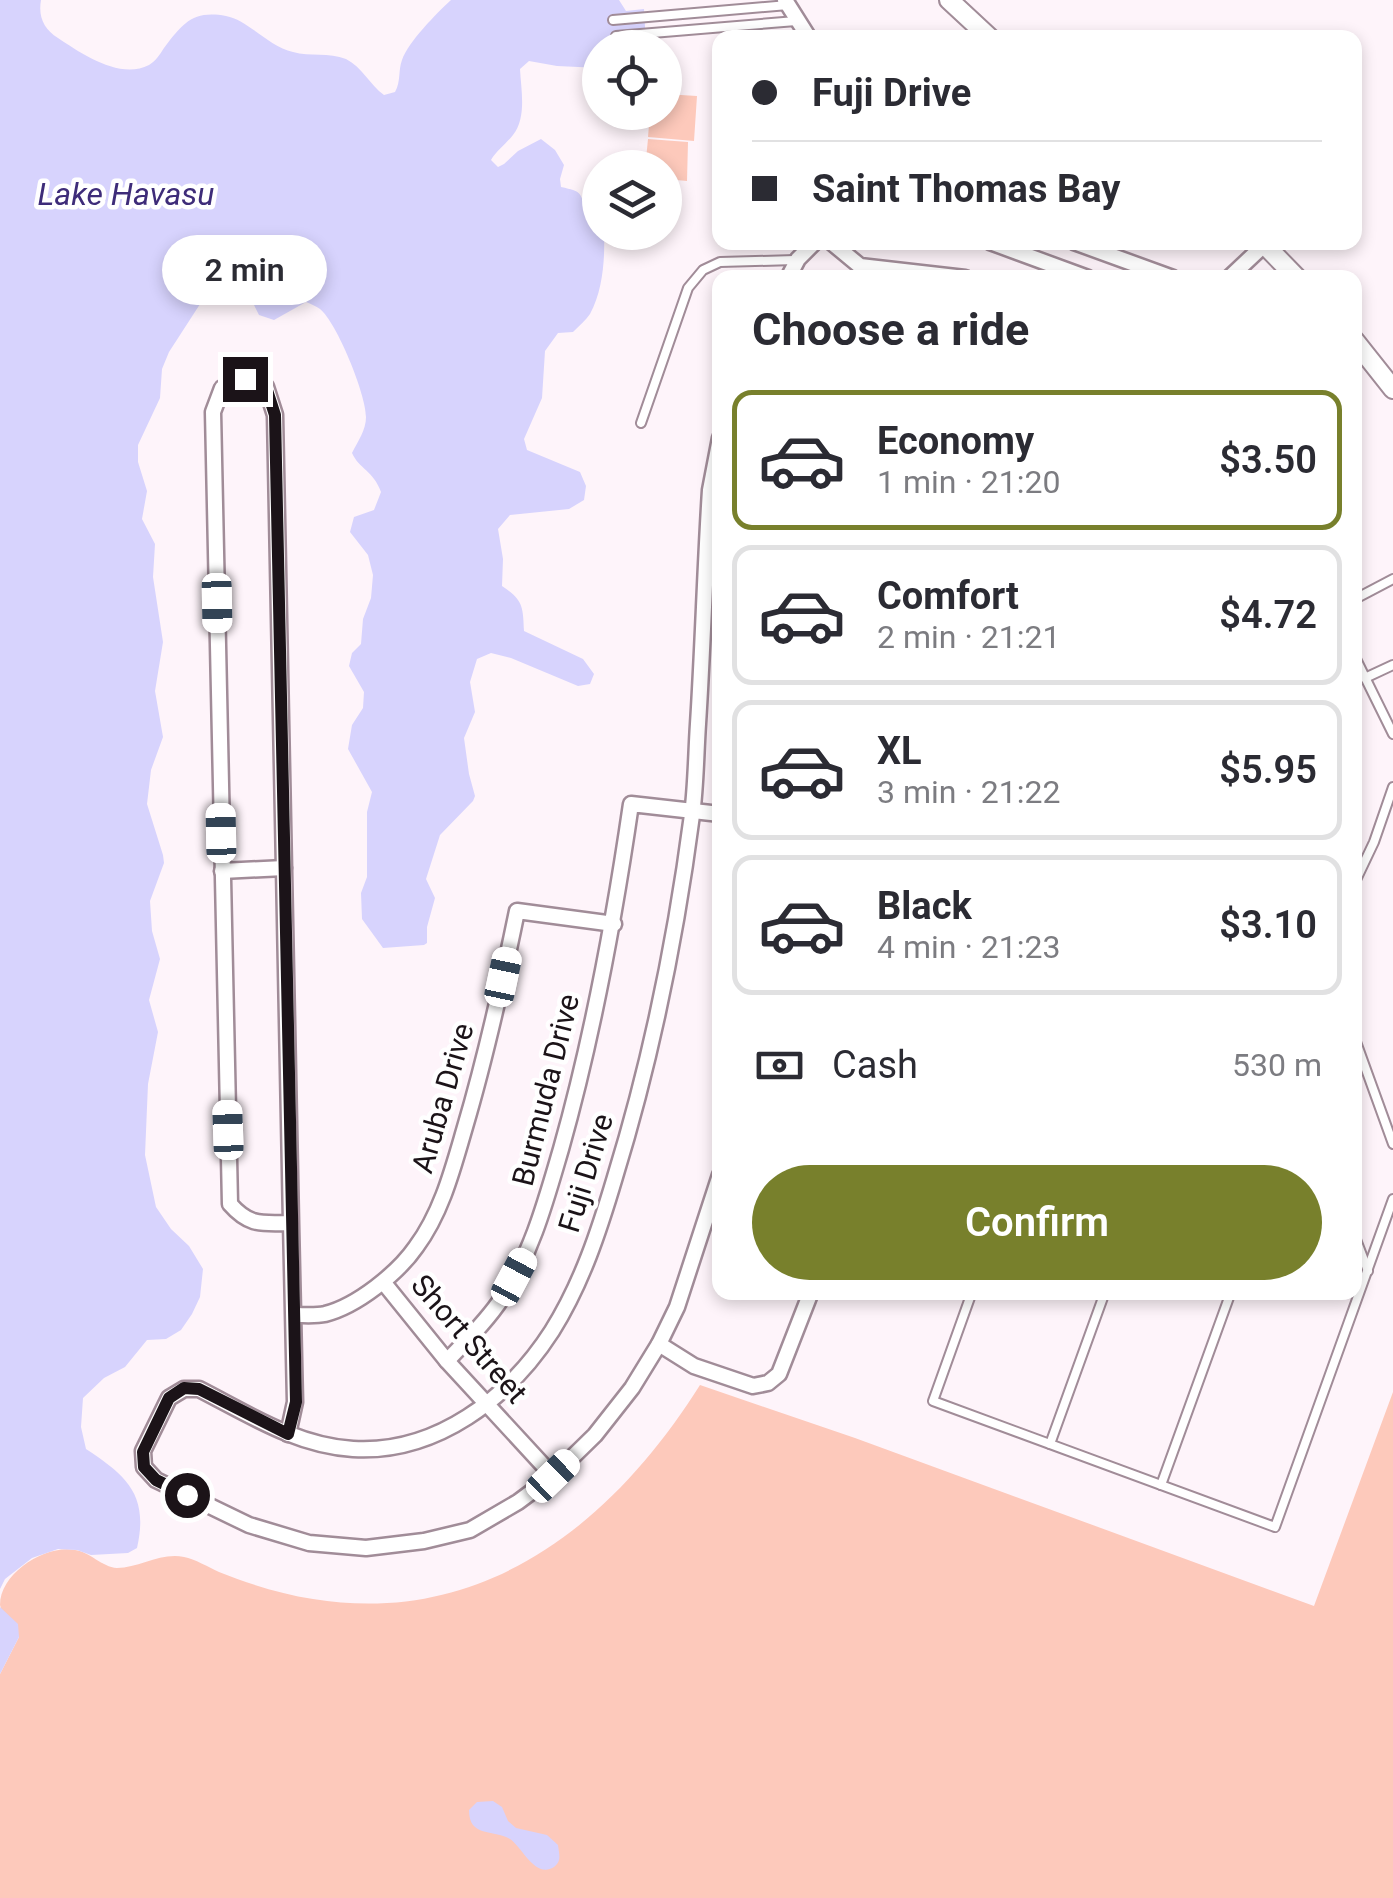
<!DOCTYPE html>
<html lang="en">
<head>
<meta charset="utf-8">
<style>
	:root { --surface:#fff; --page:#f7f7f7; --text:#2b2b33; --muted:#7c7c81; --line:#e1e1e2; --accent:#78802c }
	body { margin:0; font-family:Roboto,sans-serif; background:var(--page); color:var(--text); height:100vh; display:flex; flex-direction:column; font-size:38px; white-space:nowrap }
	* { box-sizing:border-box; margin:0 }
	p { font-size:32px; color:var(--muted) }
	.icon { flex:none; width:55px; height:55px; fill:none; stroke:currentColor; stroke-width:2; stroke-linecap:round; stroke-linejoin:round }
	.map { position:relative; flex:1; overflow:hidden }
	.sheet { position:absolute; left:712px; top:270px; width:650px; height:1030px; display:flex; flex-direction:column; background:var(--surface); border-radius:20px; box-shadow:0 5px 15px #0003 }
	.sheet>* { flex:none }
	.banner { position:absolute; left:712px; top:30px; width:650px; height:220px; border-radius:20px; box-shadow:0 5px 15px #0003; display:grid; align-content:center; height:220px; padding:0 40px; background:var(--surface) }
	.tools { position:absolute; left:582px; top:30px; display:grid; gap:20px }
	.tools a { display:grid; place-items:center; width:100px; height:100px; border-radius:50%; background:var(--surface); box-shadow:0 5px 15px #0003; font-size:50px }
	.end { position:absolute; width:45px; height:45px; margin:-22px; border:12px solid #1b1318; background:#fff; box-shadow:0 0 0 5px #fff }
	.from { border-radius:50% }
	.bubble { position:absolute; height:70px; border-radius:35px; background:var(--surface); box-shadow:0 5px 15px #0003; font-size:32px; font-weight:600; line-height:70px; text-align:center }
	.car { position:absolute; width:30px; height:60px; margin:-30px -15px; border-radius:12px; box-shadow:0 0 8px 2px #0007; background:linear-gradient(#fff 24%,#345 0 40%,#fff 0 76%,#345 0 86%,#fff 0) }
	.banner b { display:flex; align-items:center; gap:35px; height:95px; font-size:38px }
	.banner b+b { border-top:2px solid var(--line) }
	.banner i { width:25px; height:25px; background:var(--text) }
	ul { padding:0; list-style:none }
	li { display:flex; align-items:center; gap:30px; height:140px; margin:0 20px 15px; padding:0 20px; border:5px solid var(--line); border-radius:20px }
	li div { flex:1 }
	li b { display:block; font-size:38px }
	li em { font-style:normal; font-weight:600 }
	li.active { border-color:var(--accent) }
	li>.icon { width:90px; height:90px; stroke-width:1.5 }
	h2 { padding:0 40px; font-size:45px; line-height:120px }
	.pay { display:flex; align-items:center; gap:25px; height:110px; padding:0 40px; font-size:38px }
	.pay p { margin-inline-start:auto }
	.cta { display:flex; gap:20px; margin-top:auto; padding:20px 40px }
	.cta a { flex:1; height:115px; border-radius:60px; background:var(--accent); color:#fff; font-size:40px; font-weight:600; line-height:115px; text-align:center }
	.map>svg:first-child { display:block }
	.green { fill:#fdc9bb }
	.water { fill:#d7d3fd }
	.lines { fill:none; stroke-linecap:round; stroke-linejoin:round }
	.service-casing { stroke:#a18c98; stroke-width:12 }
	.minor-casing { stroke:#a18c98; stroke-width:19 }
	.tertiary-casing { stroke:#a18c98; stroke-width:22 }
	.service { stroke:#fff; stroke-width:8 }
	.minor { stroke:#fff; stroke-width:14 }
	.tertiary { stroke:#fff; stroke-width:18 }
	.route { stroke:#1b1318; stroke-width:12 }
	.labels { text-anchor:middle; stroke-width:9; stroke-linejoin:round; paint-order:stroke }
	.street-label { font-size:30px; fill:#1b1318; stroke:#fff }
	.water-label { font-size:32px; font-style:italic; fill:#3e2c79; stroke:#fff }
</style>
</head>
<body>
<div class="map">
<svg width="1393" height="1898" viewBox="0 0 1393 1898">
	<rect width="100%" height="100%" fill="#fef4fa"/>
	<g class="green">
		<polygon points="665,94 697,96 694,141 648,137 650,113 665,112"/>
		<polygon points="648,139 688,142 687,181 665,179 665,168 643,167 643,159 646,159"/>
		<path d="M700 1385 855 1438 1314 1606 1393 1392V1898H0V1674L19 1637C13 1628 2 1616 0 1605 0 1572 47 1544 75 1550 90 1552 102 1567 117 1568 139 1568 161 1552 184 1557 195 1559 208 1567 219 1572 249 1584 281 1594 313 1599 485 1627 614 1522 700 1385Z"/>
	</g>
	<g class="water">
		<path d="M0 0H41C38 17 44 29 58 38 82 54 120 80 149 65 156 61 160 54 164 48 183 23 193 10 226 16 248 20 268 46 293 52 310 57 329 52 346 59 362 67 370 85 384 95L395 92C401 81 398 71 402 60 409 41 436 14 451 0H619L626 11 644 9 646 44 645 47 600 48V68L557 66 529 61 520 69C521 90 527 117 513 135 506 144 497 150 491 160L498 167 504 164 518 151 541 139 555 150 564 165 560 179 561 187C583 192 578 191 587 209 593 220 598 218 600 232L604 233C605 259 603 290 590 314 586 320 579 326 573 332L558 333 545 351 542 398 524 439 527 450 580 472 586 486 584 500 569 509 510 515 498 529 503 559 502 586C523 600 523 606 524 631L583 659 594 674 590 684 578 686 511 658 491 653 477 659 470 682 475 712 464 738 469 774 475 796 473 801 440 835 426 879 435 898 427 927V943L424 945 383 948 362 919 361 893 367 877V812L372 792 348 749 352 725 363 708 364 692 349 666 352 653 361 644 363 619 371 598 373 575 368 555 350 532 354 517 374 510 381 492C373 470 359 469 352 453 358 441 366 430 366 417 366 394 337 323 320 309 316 306 311 304 306 302L274 320 259 315 245 287 230 271 213 284 169 352 162 369 160 398 138 445V462L147 491 142 519 155 544 153 577 163 642 155 691 163 737 151 770 147 804 163 855 164 863 150 901 152 931 160 959 149 1000 158 1032 148 1084 145 1155 156 1207 171 1229 189 1246 203 1269 200 1297 192 1314 181 1330 166 1339 147 1340 125 1367 104 1378 83 1398 81 1427 86 1449C127 1476 149 1495 137 1548L128 1553 91 1555 77 1550 58 1549 32 1558 5 1579 0 1589Z"/>
		<polygon points="0,1607 18,1624 19,1637 0,1674"/>
		<path d="M493 1801 502 1807 508 1821 516 1828 547 1835 558 1845C559 1854 562 1861 554 1867 535 1879 523 1848 510 1839 493 1829 469 1838 469 1810L477 1802Z"/>
	</g>
	<g class="lines">
		<defs>
			<g id="service">
				<polyline points="613,20 788,5"/>
				<polyline points="616,36 796,21"/>
				<polyline points="641,423 688,288 703,270 720,262 795,260"/>
				<polyline points="1355,599 1393,579"/>
				<polyline points="1355,657 1393,734"/>
				<polyline points="1365,678 1393,665"/>
				<polyline points="1355,882 1374,842 1393,787"/>
				<polyline points="1355,1039 1393,1144"/>
				<polyline points="1355,1237 1368,1271"/>
				<polyline points="972,1292 933,1401 1275,1527 1393,1199"/>
				<polyline points="1050,1444 1105,1292"/>
				<polyline points="1161,1485 1231,1292"/>
			</g>
			<g id="minor">
				<polyline points="785,0 809,38"/>
				<polyline points="831,242 860,266 965,278"/>
				<polyline points="990,242 1088,278"/>
				<polyline points="1074,242 1173,278"/>
				<polyline points="788,278 798,259 815,242"/>
				<polyline points="1229,278 1264,245"/>
				<path d="M720 438 710 490C705 568 703 646 698 724 696 754 696 785 692 815 676 937 651 1060 615 1177 599 1231 582 1283 552 1331 509 1398 436 1454 353 1449 297 1446 248 1414 199 1389H184L169 1398 143 1451 144 1467 156 1480 249 1525 309 1543 366 1548 424 1541 470 1530 518 1502 553 1476 595 1435 632 1388 659 1344 677 1307 720 1175"/>
				<polyline points="222,871 284,868"/>
				<polyline points="384,1283 447,1361 553,1476"/>
				<path d="M295 1315C305 1315 316 1316 325 1314 357 1306 398 1273 416 1247 442 1212 453 1168 465 1127 486 1056 502 984 517 911L614 924"/>
				<polyline points="659,1344 694,1366 753,1386 768,1383 779,1374 811,1292"/>
				<path d="M447 1361C466 1341 487 1321 502 1298 532 1253 546 1200 561 1149 593 1036 614 921 631 804L720 814"/>
				<path d="M288 1434 295 1402 291 1223 275 415 266 387 245 379 222 388 213 412 230 1204C250 1227 263 1223 291 1223"/>
			</g>
			<g id="tertiary">
				<polyline points="949,0 990,38"/>
				<polyline points="1262,242 1297,278"/>
				<polyline points="1355,341 1393,389"/>
			</g>
		</defs>
		<use href="#service" class="service-casing"/>
		<use href="#minor" class="minor-casing"/>
		<use href="#tertiary" class="tertiary-casing"/>
		<use href="#service" class="service"/>
		<use href="#minor" class="minor"/>
		<use href="#tertiary" class="tertiary"/>
	</g>
	<g class="lines">
		<polyline class="route" points="187,1495 156,1480 144,1467 143,1452 169,1398 184,1388 199,1389 288,1434 296,1402 275,415 266,387 245,379"/>
	</g>
	<g class="labels">
		<g class="street-label">
			<text transform="translate(546 1090) rotate(-76)" y="10">Burmuda Drive</text>
			<text transform="translate(443 1098) rotate(-74)" y="10">Aruba Drive</text>
			<text transform="translate(586 1173) rotate(-73)" y="10">Fuji Drive</text>
			<text transform="translate(469 1339) rotate(49)" y="10">Short Street</text>
		</g>
		<g class="water-label">
			<text x="126" y="205">Lake Havasu</text>
		</g>
	</g>
</svg>
<div class="tools">
<a><svg class="icon" aria-label="locate" viewBox="0 0 24 24"><circle cx="12" cy="12" r="6"/><path d="M12 2v4M12 18v4M2 12h4M18 12h4"/></svg></a>
<a><svg class="icon" aria-label="layers" viewBox="0 0 24 24"><path d="M12 4l9 5-9 5-9-5zM3 14l9 5 9-5"/></svg></a>
</div>
<i class="end from" style="left:187px;top:1495px"></i>
<i class="end" style="left:245px;top:379px"></i>
<div class="bubble" style="left:162px;top:235px;width:165px">2 min</div>
<i class="car" style="left:217px;top:603px;rotate:179deg"></i>
<i class="car" style="left:221px;top:833px;rotate:359deg"></i>
<i class="car" style="left:503px;top:977px;rotate:12deg"></i>
<i class="car" style="left:228px;top:1130px;rotate:358deg"></i>
<i class="car" style="left:514px;top:1277px;rotate:28deg"></i>
<i class="car" style="left:553px;top:1476px;rotate:46deg"></i>
<div class="banner">
<b><i class="from"></i>Fuji Drive</b>
<b><i></i>Saint Thomas Bay</b>
</div>
<section class="sheet">
<h2>Choose a ride</h2>
<ul>
<li class="active"><svg class="icon" aria-label="car" viewBox="0 0 24 24"><path d="M5 17H2v-5l4-1 3-4h7l3 4 3 1v5h-3M9 17h6M6 11h13"/><circle cx="7" cy="17" r="2"/><circle cx="17" cy="17" r="2"/></svg><div><b>Economy</b><p>1 min · 21:20</p></div><em>$3.50</em></li>
<li><svg class="icon" aria-label="car" viewBox="0 0 24 24"><path d="M5 17H2v-5l4-1 3-4h7l3 4 3 1v5h-3M9 17h6M6 11h13"/><circle cx="7" cy="17" r="2"/><circle cx="17" cy="17" r="2"/></svg><div><b>Comfort</b><p>2 min · 21:21</p></div><em>$4.72</em></li>
<li><svg class="icon" aria-label="car" viewBox="0 0 24 24"><path d="M5 17H2v-5l4-1 3-4h7l3 4 3 1v5h-3M9 17h6M6 11h13"/><circle cx="7" cy="17" r="2"/><circle cx="17" cy="17" r="2"/></svg><div><b>XL</b><p>3 min · 21:22</p></div><em>$5.95</em></li>
<li><svg class="icon" aria-label="car" viewBox="0 0 24 24"><path d="M5 17H2v-5l4-1 3-4h7l3 4 3 1v5h-3M9 17h6M6 11h13"/><circle cx="7" cy="17" r="2"/><circle cx="17" cy="17" r="2"/></svg><div><b>Black</b><p>4 min · 21:23</p></div><em>$3.10</em></li>
</ul>
<div class="pay"><svg class="icon" aria-label="cash" viewBox="0 0 24 24"><path d="M3 7h18v10H3z"/><circle cx="12" cy="12" r="2"/></svg>Cash<p>530 m</p></div>
<div class="cta"><a>Confirm</a></div>
</section>
</div>
</body>
</html>
